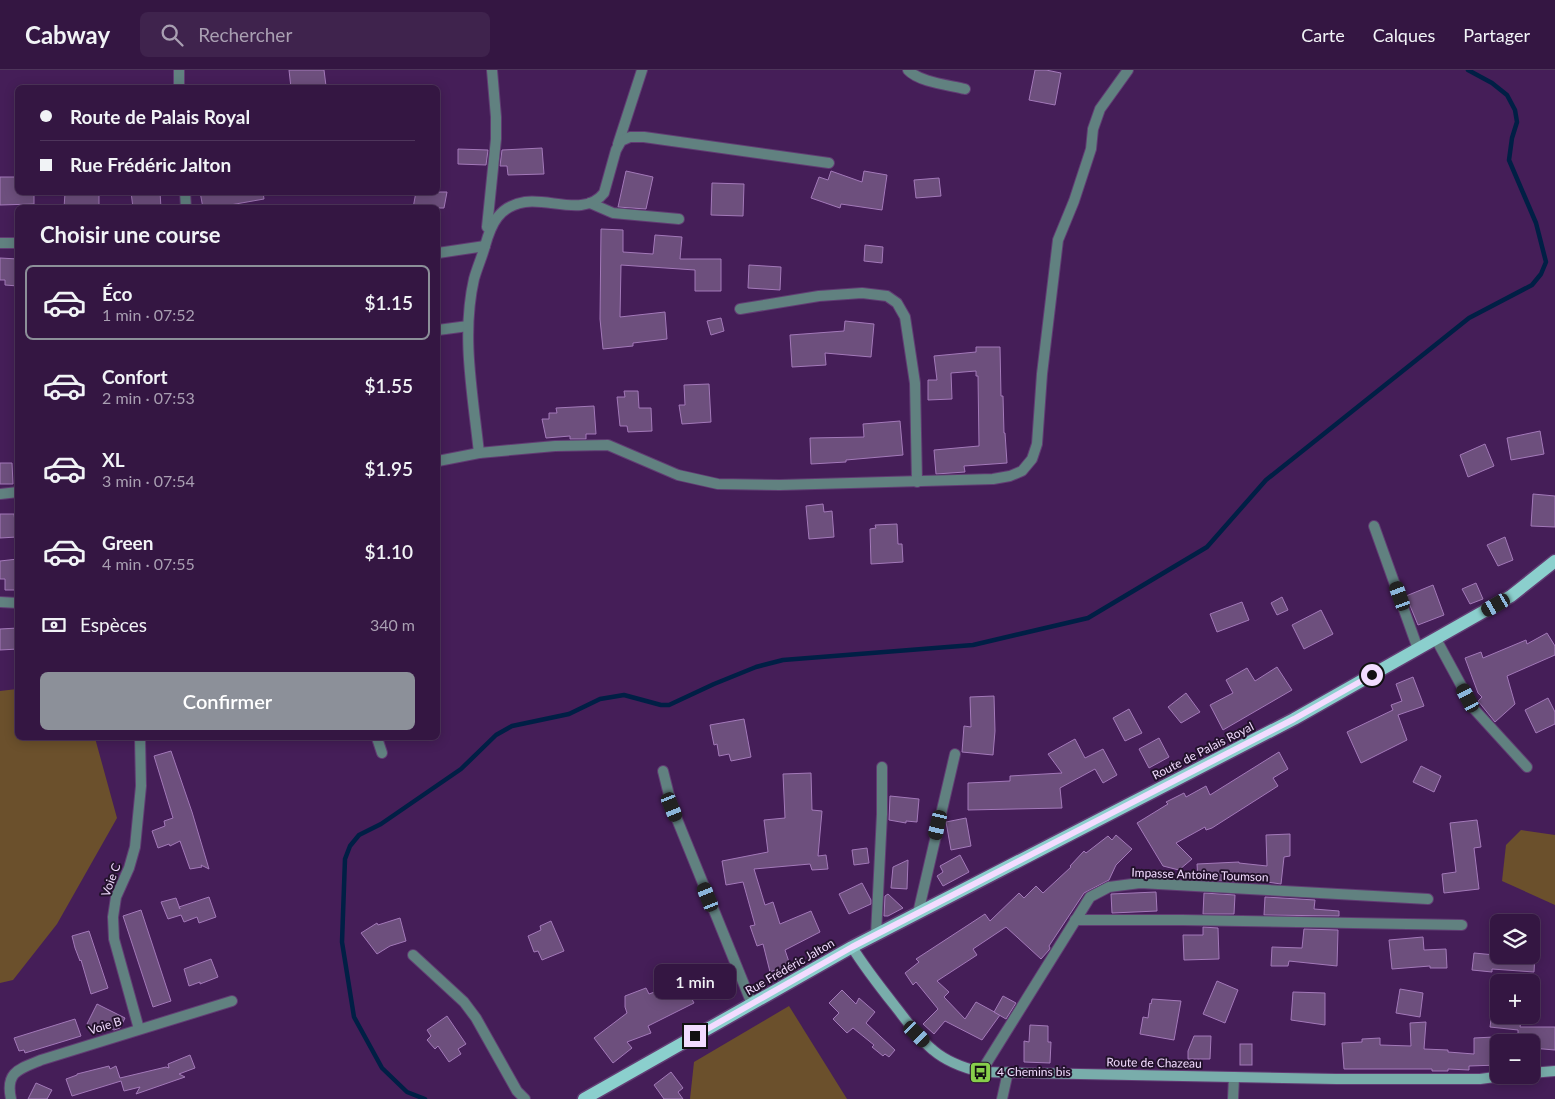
<!DOCTYPE html>
<html lang="fr">
<head>
<meta charset="utf-8">
<style>
	:root { --surface:#341642; --page:#3f234d; --text:#f1f3f6; --muted:#a99fb2; --line:#4e355b; --accent:#8c9099 }
	body { margin:0; font-family:Lato,sans-serif; background:var(--page); color:var(--text); height:100vh; display:flex; flex-direction:column; font-size:19px; white-space:nowrap }
	* { box-sizing:border-box; margin:0 }
	p { font-size:16px; color:var(--muted) }
	.icon { flex:none; width:28px; height:28px; fill:none; stroke:currentColor; stroke-width:2; stroke-linecap:round; stroke-linejoin:round }
	.map { position:relative; flex:1; overflow:hidden }
	.panel { position:absolute; left:15px; top:135px; width:425px; height:535px; display:flex; flex-direction:column; background:var(--surface); border-radius:8px; box-shadow:0 2px 12px #0003,0 0 0 1px var(--line) }
	.panel>* { flex:none }
	.top-card { position:absolute; left:15px; top:15px; width:425px; height:110px; border-radius:8px; box-shadow:0 2px 12px #0003,0 0 0 1px var(--line); display:grid; align-content:center; height:110px; padding:0 25px; background:var(--surface) }
	.buttons { position:absolute; left:1490px; top:844px; display:grid; gap:10px }
	.buttons a { display:grid; place-items:center; width:50px; height:50px; border-radius:8px; background:var(--surface); box-shadow:0 2px 12px #0003,0 0 0 1px var(--line); font-size:25px }
	.end { position:absolute; width:22px; height:22px; margin:-11px; border:6px solid #f2dcff; background:#111; box-shadow:0 0 0 2px #111 }
	.from { border-radius:50% }
	.bubble { position:absolute; height:35px; border-radius:8px; background:var(--surface); box-shadow:0 2px 12px #0003,0 0 0 1px var(--line); font-size:16px; font-weight:600; line-height:35px; text-align:center }
	.car { position:absolute; width:15px; height:30px; margin:-15px -8px; border-radius:6px; box-shadow:0 0 4px 1px #0007; background:linear-gradient(#222 24%,#8ab4d8 0 40%,#222 0 76%,#8ab4d8 0 86%,#222 0) }
	.top-card b { display:flex; align-items:center; gap:18px; height:48px; font-size:19px }
	.top-card b+b { border-top:1px solid var(--line) }
	.top-card i { width:12px; height:12px; background:var(--text) }
	ul { padding:0; list-style:none }
	li { display:flex; align-items:center; gap:15px; height:75px; margin:0 10px 8px; padding:0 15px; border:2px solid transparent; border-radius:8px }
	li div { flex:1 }
	li b { display:block; font-size:19px }
	li em { font-style:normal; font-weight:600 }
	li.active { border-color:var(--accent) }
	li>.icon { width:45px; height:45px; stroke-width:1.5 }
	h2 { padding:0 25px; font-size:22px; line-height:60px }
	.pay { display:flex; align-items:center; gap:12px; height:55px; padding:0 25px; font-size:19px }
	.pay p { margin-inline-start:auto }
	.primary-button { display:flex; gap:10px; margin-top:auto; padding:10px 25px }
	.primary-button a { flex:1; height:58px; border-radius:8px; background:var(--accent); color:#fff; font-size:20px; font-weight:600; line-height:58px; text-align:center }
	header { display:flex; align-items:center; gap:30px; box-sizing:border-box; height:70px; padding:0 25px; background:var(--surface); border-bottom:1px solid var(--line) }
	header strong { font-size:24px }
	nav { display:flex; gap:28px; margin-inline-start:auto; font-size:18px }
	.search { width:350px; height:45px; background:var(--page); display:flex; align-items:center; gap:12px; box-sizing:border-box; padding:0 18px; border-radius:8px; color:var(--muted); font-size:19px }
	.map>svg:first-child { display:block }
	.green { fill:#6b502c }
	.lines { fill:none; stroke-linecap:round; stroke-linejoin:round }
	.stream { stroke:#001f45; stroke-width:4.5 }
	.building { fill:#6d4f7d; stroke:#a379b9 }
	.minor-casing { stroke:#613c73; stroke-width:12 }
	.secondary-casing { stroke:#613c73; stroke-width:12 }
	.primary-casing { stroke:#613c73; stroke-width:15 }
	.minor { stroke:#618180; stroke-width:10 }
	.secondary { stroke:#79adab; stroke-width:10 }
	.primary { stroke:#8bcfcd; stroke-width:12 }
	.route { stroke:#f2dcff; stroke-width:6 }
	.labels { text-anchor:middle; stroke-width:4; stroke-linejoin:round; paint-order:stroke }
	.street-label { font-size:12px; fill:#f2dcff; stroke:#23122c }
	.poi-label { font-size:12px; fill:#f2dcff; stroke:#23122c; text-anchor:start }
</style>
</head>
<body>
<header>
<strong>Cabway</strong>
<div class="search"><svg class="icon" aria-label="search" viewBox="0 0 24 24"><circle cx="10" cy="10" r="6"/><path d="M15 15l6 6"/></svg>Rechercher</div>
<nav><a>Carte</a><a>Calques</a><a>Partager</a></nav>
</header>
<div class="map">
<svg width="1555" height="1029" viewBox="0 0 1555 1029">
	<rect width="100%" height="100%" fill="#451e58"/>
	<g class="green">
		<polygon points="17,619 18,668 95,668 117,748 57,854 13,910 0,913 0,621"/>
		<polygon points="1521,760 1555,765 1555,835 1502,811 1506,775"/>
		<polygon points="789,936 847,1029 690,1029 694,992"/>
	</g>
	<g class="lines">
		<polyline class="stream" points="425,1029 407,1022 382,998 354,947 342,872 345,789 350,776 359,765 381,754 461,699 496,665 512,656 569,644 600,629 624,625 661,635 669,635 714,614 756,597 783,590 973,575 1088,548 1207,477 1266,410 1469,248 1532,215 1541,204 1546,192 1536,153 1509,90 1512,68 1517,52 1515,40 1507,25 1492,13 1468,0"/>
	</g>
	<g class="building">
		<polygon points="289,0 324,0 326,16 291,18"/>
		<polygon points="1035,0 1046,0 1061,3 1055,35 1029,30"/>
		<polygon points="542,78 544,104 508,105 507,96 500,96 502,80"/>
		<polygon points="458,79 488,80 486,95 458,94"/>
		<polygon points="626,101 653,107 646,139 618,137"/>
		<polygon points="831,101 862,112 864,101 887,105 882,140 841,134 840,138 811,128 819,107 828,110"/>
		<polygon points="0,107 18,107 18,122 34,122 34,134 0,135"/>
		<polygon points="939,108 941,126 916,128 914,110"/>
		<polygon points="712,113 744,114 743,146 711,145"/>
		<polygon points="131,122 160,122 161,138 133,138"/>
		<polygon points="200,122 263,122 264,129 213,138 203,138"/>
		<polygon points="416,122 447,122 444,138 413,138"/>
		<polygon points="65,123 99,124 99,138 64,138"/>
		<polygon points="601,159 623,160 623,182 653,184 655,165 682,167 680,189 721,189 721,221 695,221 695,200 621,195 620,247 665,242 667,269 633,273 633,276 603,279 600,249"/>
		<polygon points="865,175 883,177 882,193 864,191"/>
		<polygon points="0,188 18,189 18,216 5,215 5,210 0,210"/>
		<polygon points="749,195 781,197 780,220 748,218"/>
		<polygon points="721,248 724,261 711,265 707,251"/>
		<polygon points="845,251 874,254 871,287 825,283 826,295 792,297 790,265 844,261"/>
		<polygon points="976,277 1000,277 1001,326 1003,326 1004,363 1005,363 1007,393 964,396 965,402 936,404 934,380 979,376 978,306 976,306 976,301 951,303 952,329 928,330 928,310 937,310 934,286 976,282"/>
		<polygon points="709,314 711,352 682,354 679,335 685,335 684,315"/>
		<polygon points="624,321 638,321 639,338 651,338 652,361 628,362 627,356 620,356 617,327 625,327"/>
		<polygon points="594,336 596,364 586,364 586,369 570,369 570,366 546,368 542,349 549,349 549,343 557,343 556,338"/>
		<polygon points="900,351 903,385 846,390 846,392 811,394 810,368 864,367 863,354"/>
		<polygon points="1540,361 1544,384 1511,390 1507,368"/>
		<polygon points="1485,374 1494,396 1468,407 1460,385"/>
		<polygon points="0,393 12,393 13,414 0,414"/>
		<polygon points="1533,424 1555,426 1555,457 1531,456"/>
		<polygon points="823,434 824,442 832,441 834,467 809,469 806,436"/>
		<polygon points="0,444 14,444 17,467 0,468"/>
		<polygon points="897,454 898,474 902,474 903,492 871,494 870,459 876,458 875,455"/>
		<polygon points="1505,467 1513,490 1498,496 1487,475"/>
		<polygon points="18,489 18,520 5,520 5,509 0,509 0,491"/>
		<polygon points="1476,513 1483,529 1470,534 1462,519"/>
		<polygon points="1433,515 1444,545 1418,555 1406,526"/>
		<polygon points="1282,527 1288,540 1277,545 1271,533"/>
		<polygon points="1242,532 1249,550 1217,562 1210,544"/>
		<polygon points="1321,540 1333,564 1304,579 1292,555"/>
		<polygon points="18,558 18,579 0,580 0,559"/>
		<polygon points="1547,563 1555,576 1555,585 1507,606 1515,634 1495,652 1478,631 1482,627 1478,623 1465,588 1481,582 1483,588 1526,570 1527,574"/>
		<polygon points="1277,597 1292,620 1223,660 1210,635 1233,623 1226,610 1247,598 1255,611"/>
		<polygon points="1413,607 1424,636 1398,645 1407,670 1361,693 1347,662 1393,640 1391,635 1402,631 1396,614"/>
		<polygon points="1186,623 1200,642 1181,653 1168,637"/>
		<polygon points="994,626 995,661 993,685 962,682 964,656 971,657 970,627"/>
		<polygon points="1548,628 1555,642 1555,654 1536,663 1525,640"/>
		<polygon points="1129,639 1142,663 1125,671 1113,648"/>
		<polygon points="744,649 751,687 731,691 729,684 719,686 717,674 714,675 710,655"/>
		<polygon points="1159,668 1169,687 1149,698 1139,679"/>
		<polygon points="1075,669 1085,688 1103,679 1117,705 1103,713 1095,699 1060,718 1062,738 968,740 968,713 1010,711 1010,706 1062,703 1048,684"/>
		<polygon points="171,681 192,742 209,799 201,795 202,797 190,799 180,771 170,776 169,774 158,778 152,761 165,756 164,751 173,748 154,686"/>
		<polygon points="1279,682 1288,699 1273,708 1278,716 1212,758 1206,760 1205,757 1176,773 1192,789 1179,800 1163,796 1137,753 1168,734 1166,732 1184,723 1186,727 1206,716 1210,725"/>
		<polygon points="1421,696 1441,706 1434,722 1413,712"/>
		<polygon points="811,703 812,740 822,741 818,786 826,785 828,799 812,800 810,794 754,799 765,835 773,832 780,854 811,841 820,862 785,880 790,895 770,902 763,874 757,876 750,856 755,855 743,812 726,815 722,791 768,782 764,750 785,748 783,704"/>
		<polygon points="890,726 919,729 917,752 906,751 906,753 889,750"/>
		<polygon points="966,748 971,776 951,780 946,752"/>
		<polygon points="1477,750 1481,777 1474,778 1479,819 1444,823 1442,804 1456,802 1450,753"/>
		<polygon points="1290,764 1290,786 1284,787 1281,814 1239,808 1239,811 1235,811 1198,809 1197,794 1239,792 1239,793 1267,796 1266,765"/>
		<polygon points="1116,765 1132,779 1116,795 1109,810 1084,823 1049,876 1050,878 1049,880 1041,889 1006,857 973,879 977,885 937,911 949,922 944,927 965,949 976,932 1000,945 982,970 945,951 934,964 923,954 938,939 916,912 913,915 905,903 919,892 916,889 985,844 990,851 1019,823 1024,828 1036,816 1043,823 1071,797 1070,796 1084,781 1086,783 1108,766 1112,770"/>
		<polygon points="867,778 869,793 854,795 852,780"/>
		<polygon points="960,785 969,802 943,816 937,806 943,802 940,796"/>
		<polygon points="908,790 907,819 891,818 893,797"/>
		<polygon points="862,813 871,830 871,834 849,844 839,824"/>
		<polygon points="1156,822 1157,841 1112,843 1111,824"/>
		<polygon points="1204,823 1235,825 1234,844 1203,844"/>
		<polygon points="888,824 903,838 888,846 884,846 885,826"/>
		<polygon points="209,827 216,847 199,853 197,847 184,852 181,845 168,849 161,832 176,828 180,839 179,837"/>
		<polygon points="1265,827 1315,830 1314,839 1339,841 1339,846 1264,845"/>
		<polygon points="141,840 171,931 153,937 123,846"/>
		<polygon points="400,848 406,871 390,876 377,884 361,863 377,853 378,855"/>
		<polygon points="551,851 564,881 542,890 538,881 534,882 528,866 541,860 540,856"/>
		<polygon points="1203,857 1218,858 1219,889 1184,890 1183,865 1203,865"/>
		<polygon points="1304,859 1338,860 1337,896 1289,891 1288,896 1271,896 1272,877 1302,878"/>
		<polygon points="89,861 108,918 91,924 81,890 80,891 75,878 72,866"/>
		<polygon points="1423,867 1424,880 1446,879 1447,898 1430,898 1430,896 1392,899 1389,870"/>
		<polygon points="1474,883 1495,885 1535,885 1534,902 1492,899 1492,902 1472,900"/>
		<polygon points="211,889 218,907 200,914 200,912 189,916 184,899"/>
		<polygon points="1217,911 1238,920 1225,953 1203,944"/>
		<polygon points="646,918 649,924 660,920 664,929 686,918 694,933 648,956 651,963 627,972 632,978 613,993 594,968 627,943 625,937 625,926"/>
		<polygon points="1400,919 1423,923 1420,947 1396,943"/>
		<polygon points="842,920 856,934 859,928 875,942 866,953 895,980 889,987 885,984 883,986 872,977 874,975 853,958 847,963 833,949 839,943 829,933"/>
		<polygon points="1293,922 1325,923 1325,955 1291,950"/>
		<polygon points="1003,926 1016,933 1006,949 994,942"/>
		<polygon points="1152,929 1181,931 1174,970 1140,964 1143,947 1148,948 1150,933 1151,934"/>
		<polygon points="97,934 125,948 120,958 114,960 106,956 103,962 87,954"/>
		<polygon points="1492,943 1499,944 1499,945 1522,945 1520,957 1555,957 1555,980 1531,978 1531,972 1518,972 1518,960 1490,957"/>
		<polygon points="447,946 466,974 458,979 461,984 449,992 438,976 435,979 427,970 431,966 427,960"/>
		<polygon points="75,949 81,966 25,983 24,980 19,981 14,968"/>
		<polygon points="1426,952 1424,979 1448,980 1448,982 1474,984 1474,968 1494,967 1494,985 1499,986 1499,995 1469,996 1469,1000 1448,999 1448,1001 1432,1001 1432,999 1344,999 1342,973 1362,972 1362,969 1380,968 1380,975 1411,976 1410,953"/>
		<polygon points="1030,955 1048,956 1048,972 1051,972 1050,993 1024,992 1024,971 1029,972"/>
		<polygon points="1194,966 1211,966 1210,989 1188,989 1188,981"/>
		<rect x="1240" y="974" width="12" height="21"/>
		<polygon points="190,985 195,998 179,1004 185,1007 136,1024 140,1017 124,1021 121,1011 72,1026 66,1009 77,1005 77,1004 109,996 110,999 116,996 120,1008 166,997 169,998 168,994"/>
		<polygon points="671,1002 683,1018 678,1022 683,1029 664,1029 654,1015"/>
		<polygon points="36,1013 52,1020 47,1029 28,1029"/>
	</g>
	<g class="lines">
		<defs>
			<g id="minor">
				<path d="M908 0C919 12 949 15 965 19"/>
				<polyline points="179,18 179,0"/>
				<polyline points="618,74 642,0"/>
				<polyline points="185,122 186,138"/>
				<polyline points="590,133 613,143 679,149"/>
				<polyline points="487,157 496,69 496,47 492,0"/>
				<polyline points="0,173 18,173"/>
				<polyline points="438,183 485,176"/>
				<polyline points="740,239 819,226 862,223 887,226 897,233 905,247 915,313 917,412"/>
				<polyline points="438,260 468,256"/>
				<path d="M479 383C473 325 461 266 474 209 477 198 482 187 485 176 491 154 499 136 525 132 550 128 585 147 604 123L616 80 621 71 630 67H644L829 93"/>
				<polyline points="438,391 479,383 555,376 608,375 678,405 718,414 780,415 993,409 1010,406 1022,401 1032,389 1037,374 1042,304 1058,170 1074,131 1091,79 1093,59 1100,39 1128,0"/>
				<polyline points="0,424 18,422"/>
				<polyline points="1374,456 1418,579"/>
				<polyline points="0,532 18,533"/>
				<polyline points="1436,569 1474,639 1527,697"/>
				<polyline points="377,668 382,683"/>
				<polyline points="663,701 672,737 752,934"/>
				<polyline points="918,843 955,684"/>
				<polyline points="1075,850 1182,850 1462,855"/>
				<polyline points="876,865 882,744 882,697"/>
				<polyline points="413,885 464,932 476,948 517,1021 525,1029"/>
				<polyline points="139,959 114,869 113,847 116,827 129,798 135,777 141,716 140,668"/>
				<polyline points="981,1002 1090,827 1109,817 1140,813 1428,829"/>
				<path d="M11 1029C5 1002 19 999 41 990L232 931"/>
				<polyline points="1002,1029 1008,1002"/>
				<polyline points="1233,1029 1234,1007"/>
			</g>
			<g id="secondary">
				<path d="M852 877C865 898 880 917 895 936 907 951 918 968 933 980 947 992 964 998 981 1002L1336 1009H1480L1510 1005"/>
				<polyline points="1531,1003 1555,1001"/>
			</g>
			<polyline id="primary" points="584,1029 852,877 1294,649 1511,526 1555,491"/>
		</defs>
		<use href="#minor" class="minor-casing"/>
		<use href="#secondary" class="secondary-casing"/>
		<use href="#primary" class="primary-casing"/>
		<use href="#minor" class="minor"/>
		<use href="#secondary" class="secondary"/>
		<use href="#primary" class="primary"/>
	</g>
	<g class="lines">
		<polyline class="route" points="695,966 852,877 1294,649 1372,605"/>
	</g>
	<defs>
		<symbol id="bus-square" viewBox="-11 -11 22 22"><rect x="-9" y="-9" width="18" height="18" rx="4" fill="#87cf4b" stroke="#23122c"/><path d="M-5-6H5V4H4V6H2V4H-2V6H-4V4H-5ZM-3.5-4V0h7V-4ZM-3.5 1.2v1.5H-2V1.2ZM2 1.2v1.5H3.5V1.2Z" fill="#111"/></symbol>
	</defs>
	<g fill-rule="evenodd">
		<use href="#bus-square" x="968" y="990" width="25" height="25"/>
	</g>
	<g class="labels">
		<g class="street-label">
			<text transform="translate(1203 681) rotate(-27)" y="4">Route de Palais Royal</text>
			<text transform="translate(1200 805) rotate(2)" y="4">Impasse Antoine Toumson</text>
			<text transform="translate(111 810) rotate(-70)" y="4">Voie C</text>
			<text transform="translate(790 897) rotate(-30)" y="4">Rue Frédéric Jalton</text>
			<text transform="translate(105 956) rotate(-17)" y="4">Voie B</text>
			<text transform="translate(1154 993) rotate(1)" y="4">Route de Chazeau</text>
		</g>
		<g class="poi-label">
			<text x="997" y="1006">4 Chemins bis</text>
		</g>
	</g>
</svg>
<div class="buttons">
<a><svg class="icon" aria-label="layers" viewBox="0 0 24 24"><path d="M12 4l9 5-9 5-9-5zM3 14l9 5 9-5"/></svg></a>
<a>+</a>
<a>−</a>
</div>
<i class="end from" style="left:1372px;top:605px"></i>
<i class="end" style="left:695px;top:966px"></i>
<div class="bubble" style="left:654px;top:894px;width:82px">1 min</div>
<i class="car" style="left:1400px;top:526px;rotate:340deg"></i>
<i class="car" style="left:1496px;top:535px;rotate:240deg"></i>
<i class="car" style="left:1468px;top:628px;rotate:332deg"></i>
<i class="car" style="left:672px;top:737px;rotate:158deg"></i>
<i class="car" style="left:938px;top:755px;rotate:193deg"></i>
<i class="car" style="left:708px;top:827px;rotate:338deg"></i>
<i class="car" style="left:917px;top:964px;rotate:135deg"></i>
<div class="top-card">
<b><i class="from"></i>Route de Palais Royal</b>
<b><i></i>Rue Frédéric Jalton</b>
</div>
<section class="panel">
<h2>Choisir une course</h2>
<ul>
<li class="active"><svg class="icon" aria-label="car" viewBox="0 0 24 24"><path d="M5 17H2v-5l4-1 3-4h7l3 4 3 1v5h-3M9 17h6M6 11h13"/><circle cx="7" cy="17" r="2"/><circle cx="17" cy="17" r="2"/></svg><div><b>Éco</b><p>1 min · 07:52</p></div><em>$1.15</em></li>
<li><svg class="icon" aria-label="car" viewBox="0 0 24 24"><path d="M5 17H2v-5l4-1 3-4h7l3 4 3 1v5h-3M9 17h6M6 11h13"/><circle cx="7" cy="17" r="2"/><circle cx="17" cy="17" r="2"/></svg><div><b>Confort</b><p>2 min · 07:53</p></div><em>$1.55</em></li>
<li><svg class="icon" aria-label="car" viewBox="0 0 24 24"><path d="M5 17H2v-5l4-1 3-4h7l3 4 3 1v5h-3M9 17h6M6 11h13"/><circle cx="7" cy="17" r="2"/><circle cx="17" cy="17" r="2"/></svg><div><b>XL</b><p>3 min · 07:54</p></div><em>$1.95</em></li>
<li><svg class="icon" aria-label="car" viewBox="0 0 24 24"><path d="M5 17H2v-5l4-1 3-4h7l3 4 3 1v5h-3M9 17h6M6 11h13"/><circle cx="7" cy="17" r="2"/><circle cx="17" cy="17" r="2"/></svg><div><b>Green</b><p>4 min · 07:55</p></div><em>$1.10</em></li>
</ul>
<div class="pay"><svg class="icon" aria-label="cash" viewBox="0 0 24 24"><path d="M3 7h18v10H3z"/><circle cx="12" cy="12" r="2"/></svg>Espèces<p>340 m</p></div>
<div class="primary-button"><a>Confirmer</a></div>
</section>
</div>
</body>
</html>
